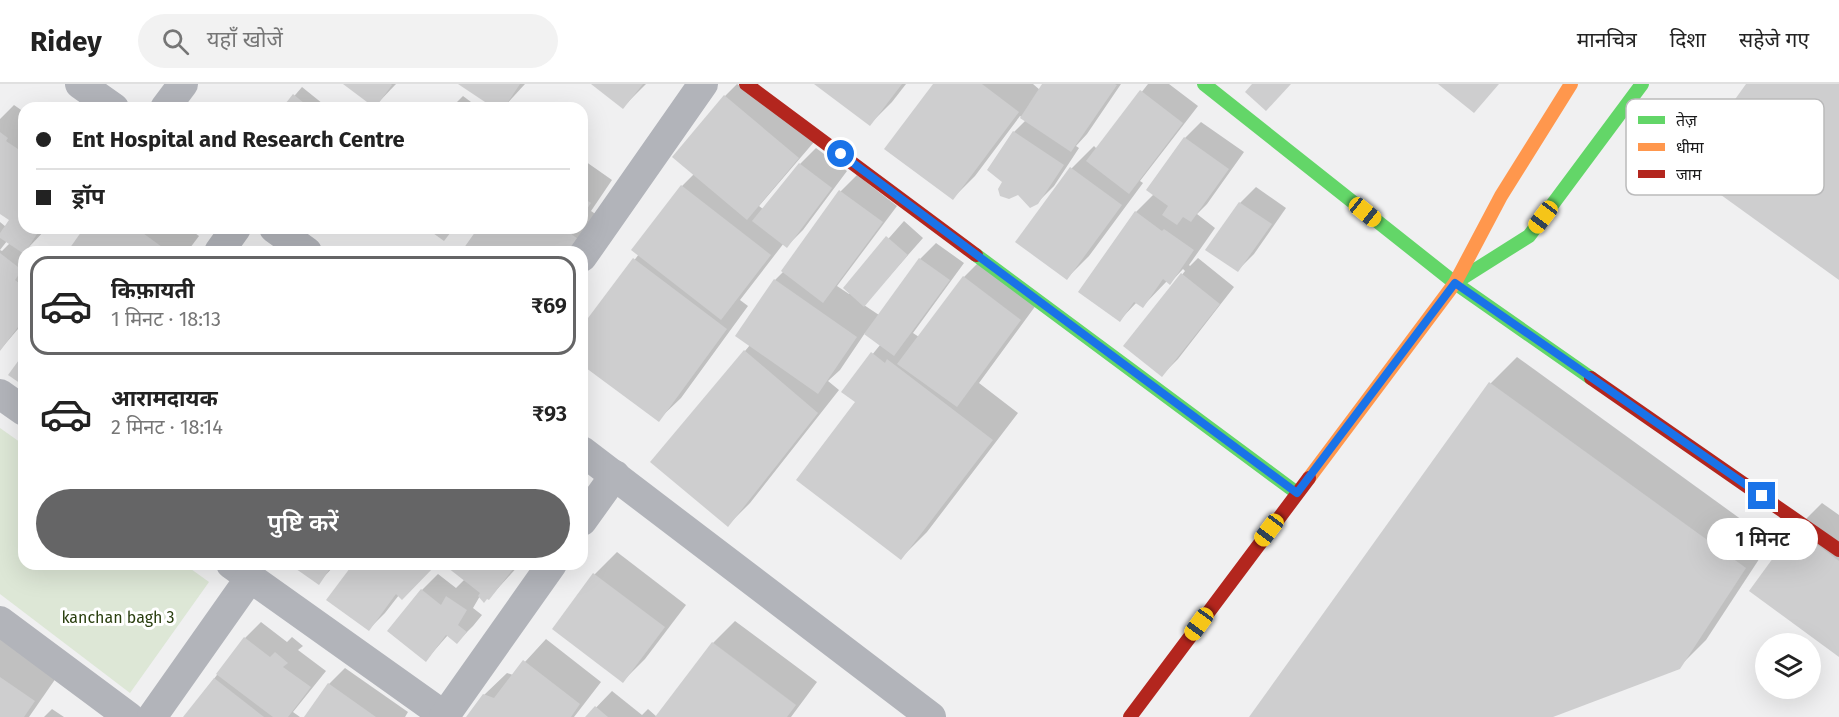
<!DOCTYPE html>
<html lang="hi">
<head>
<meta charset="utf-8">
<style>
	:root { --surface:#fff; --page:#f2f2f2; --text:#222; --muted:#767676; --line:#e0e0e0; --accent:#656566 }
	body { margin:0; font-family:"Fira Sans","Noto Sans Devanagari",sans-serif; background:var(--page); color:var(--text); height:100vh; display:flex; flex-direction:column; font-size:22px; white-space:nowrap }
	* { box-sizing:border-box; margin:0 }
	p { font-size:20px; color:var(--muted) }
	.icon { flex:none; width:33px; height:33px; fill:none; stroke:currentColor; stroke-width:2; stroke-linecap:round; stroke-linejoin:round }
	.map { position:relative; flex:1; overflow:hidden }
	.side { position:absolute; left:18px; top:162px; width:570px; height:324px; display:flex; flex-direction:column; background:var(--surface); border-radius:18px; box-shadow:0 6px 24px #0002 }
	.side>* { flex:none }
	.hud { position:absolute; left:18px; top:18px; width:570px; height:132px; border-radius:18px; box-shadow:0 6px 24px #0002; display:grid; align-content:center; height:132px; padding:0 18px; background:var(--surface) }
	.tools { position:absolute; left:1755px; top:549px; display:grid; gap:12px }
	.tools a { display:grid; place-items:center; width:66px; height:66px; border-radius:50%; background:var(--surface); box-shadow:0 6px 24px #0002; font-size:30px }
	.end { position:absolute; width:27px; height:27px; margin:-14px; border:8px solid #1a73e8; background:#fff; box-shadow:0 0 0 3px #fff }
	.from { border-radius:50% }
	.bubble { position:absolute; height:42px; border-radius:21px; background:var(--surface); box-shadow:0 6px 24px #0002; font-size:20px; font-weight:600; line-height:42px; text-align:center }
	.car { position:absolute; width:18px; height:36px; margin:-18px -9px; border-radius:8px; box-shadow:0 0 4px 2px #0007; background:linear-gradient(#f5c518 24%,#345 0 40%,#f5c518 0 76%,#345 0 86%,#f5c518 0) }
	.hud b { display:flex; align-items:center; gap:21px; height:57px; font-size:22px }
	.hud b+b { border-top:2px solid var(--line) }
	.hud i { width:15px; height:15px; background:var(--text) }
	ul { padding:10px 0 0; list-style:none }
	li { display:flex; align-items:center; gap:18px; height:99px; margin:0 12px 9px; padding:0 6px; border:3px solid transparent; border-radius:18px }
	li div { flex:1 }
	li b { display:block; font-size:22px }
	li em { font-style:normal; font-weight:600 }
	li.on { border-color:var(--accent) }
	li>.icon { width:54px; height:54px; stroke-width:1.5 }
	.button { display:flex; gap:12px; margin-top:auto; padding:12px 18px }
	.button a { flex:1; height:69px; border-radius:36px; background:var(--accent); color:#fff; font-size:24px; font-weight:600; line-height:69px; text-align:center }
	header { display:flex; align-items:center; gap:36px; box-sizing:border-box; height:84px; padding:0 30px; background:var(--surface); border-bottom:2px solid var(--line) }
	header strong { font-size:28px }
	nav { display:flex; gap:33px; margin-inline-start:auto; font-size:21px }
	.search { width:420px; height:54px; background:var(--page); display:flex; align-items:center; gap:15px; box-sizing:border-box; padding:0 21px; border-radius:33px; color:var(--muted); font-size:22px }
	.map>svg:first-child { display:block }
	.green { fill:#dde7d6 }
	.shadow { fill:#0003; fill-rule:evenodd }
	.building { fill:#cececf }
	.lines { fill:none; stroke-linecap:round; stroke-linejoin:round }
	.street { stroke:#b2b4ba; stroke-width:30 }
	.fast { stroke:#63d668; stroke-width:14 }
	.slow { stroke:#ff974d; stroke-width:14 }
	.jam { stroke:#b3261e; stroke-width:14 }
	.route { stroke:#1a73e8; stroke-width:8 }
	.labels { text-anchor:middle; stroke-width:6; stroke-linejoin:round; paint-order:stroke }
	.park-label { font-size:16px; fill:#2a3f0f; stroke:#fff }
	.key { fill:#fff; stroke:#bababb; stroke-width:1.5 }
	.key-label { font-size:16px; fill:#1a1a1b }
</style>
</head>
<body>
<header>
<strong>Ridey</strong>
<div class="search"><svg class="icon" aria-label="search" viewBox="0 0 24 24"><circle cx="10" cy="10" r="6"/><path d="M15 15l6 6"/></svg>यहाँ खोजें</div>
<nav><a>मानचित्र</a><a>दिशा</a><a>सहेजे गए</a></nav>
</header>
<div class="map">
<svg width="1839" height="633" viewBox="0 0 1839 633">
	<rect width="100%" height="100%" fill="#f0f0f1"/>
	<polygon class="green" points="0,344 24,361 24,480 184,480 209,498 130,609 0,510"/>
	<g class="shadow">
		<polygon points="346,0 396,0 375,22"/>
		<polygon points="460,0 525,0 503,24 496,24"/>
		<polygon points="593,0 646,0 623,23"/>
		<polygon points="737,0 820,51 759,122 763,125 800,80 816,64 847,87 803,146 787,162 784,159 740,216 748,222 681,314 658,336 582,279 582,245 639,170 682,102 694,90 725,12"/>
		<polygon points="817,0 906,0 892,18 870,40"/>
		<polygon points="935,0 1033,0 1040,6 1044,0 1121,0 1087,50 1076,62 1079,64 1054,102 1037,119 1004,98 989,85 1014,48 1026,36 1020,32 975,92 953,114"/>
		<polygon points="1148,0 1169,0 1198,22 1140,97 1143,99 1089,172 1067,194 1017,158 1072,84 1094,62 1097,65"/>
		<polygon points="302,3 328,24 284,24"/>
		<polygon points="463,12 479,24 451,24"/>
		<path d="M14 21 24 28V144H47L29 163 35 168H24V238L0 266V138L6 143 11 136 0 128V35ZM7 157 10 159 2 167 0 166Z"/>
		<polygon points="1201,38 1244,68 1207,120 1197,130 1215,144 1189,181 1190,182 1198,174 1234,203 1178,275 1162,291 1125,262 1185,187 1183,185 1170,199 1167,197 1143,222 1137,218 1120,236 1136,128 1154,110 1148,106 1185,54"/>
		<polygon points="582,75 612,96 591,127 603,135 579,168 463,168 480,144 582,144"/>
		<polygon points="857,91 897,122 837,202 849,210 851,209 845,204 904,137 923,154 864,221 879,231 920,175 936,159 964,179 913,249 919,253 964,193 986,171 1042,213 979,299 1018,329 927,448 901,474 857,318 843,307 880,261 865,249 840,286 828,297 839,306 750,419 728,441 745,267 750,261 775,196 784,187 841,107"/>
		<polygon points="1256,103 1286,124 1254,170 1238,186 1240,119"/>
		<polygon points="86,144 188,144 199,152 187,168 68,168"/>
		<polygon points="1517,273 1771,457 1706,556 1679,583 1549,633 1251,633 1491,299"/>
		<polygon points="1822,419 1839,431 1839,571 1796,445"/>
		<polygon points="617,468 686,521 645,575 623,597 554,544 595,490"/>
		<polygon points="291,480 336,480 318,499"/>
		<polygon points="355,480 435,480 402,514 399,511 385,529 369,545"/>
		<polygon points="446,480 520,480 489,514 480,512 473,524 482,531 473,542 457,558 448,551 426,576 422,506 438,490 456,504 465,495"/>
		<polygon points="735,537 817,598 791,633 587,633 612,607 642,631 648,625 657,633 713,559"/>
		<polygon points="261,538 287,558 292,553 303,562 298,566 326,587 293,628 300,633 185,633 245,554"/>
		<polygon points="0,555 56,594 29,633 0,633"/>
		<polygon points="546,555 601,598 574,633 468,633 484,611 507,589 513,591"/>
		<polygon points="345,584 408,628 405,633 306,633 329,600"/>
		<polygon points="52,625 64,633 44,633"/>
	</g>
	<g class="building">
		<polygon points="343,0 391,0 392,1 375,24"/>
		<polygon points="458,0 520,0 504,24 494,24"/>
		<polygon points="591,0 643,0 623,25"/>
		<polygon points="814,0 902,0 870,42"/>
		<polygon points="933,0 982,0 1019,28 953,116 884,65"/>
		<polygon points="1042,0 1115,0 1117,1 1071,68 1020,34"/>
		<polygon points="1252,0 1291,0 1266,27 1245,8"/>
		<polygon points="1438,0 1499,0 1474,29"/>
		<polygon points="1746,0 1839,0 1839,196 1685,85"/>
		<polygon points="1140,6 1183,39 1129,110 1086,77"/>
		<polygon points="293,10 310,24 282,24"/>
		<polygon points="724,11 799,74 747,136 672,73"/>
		<polygon points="1013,47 1064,81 1038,120 1030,124 1018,111 1009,115 1000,112 998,105 1002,98 987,86"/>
		<polygon points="0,48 8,54 6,57 24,69 24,144 41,144 24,170 0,154 0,149 9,136 0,130"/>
		<polygon points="1184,53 1229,85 1191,138 1183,133 1177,141 1162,131 1168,122 1146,106"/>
		<polygon points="799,79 832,104 787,164 752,137"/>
		<polygon points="1070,83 1122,121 1067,196 1015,158"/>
		<polygon points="681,101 771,171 721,236 631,166"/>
		<polygon points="839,106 883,138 823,219 781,187"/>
		<polygon points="582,113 591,119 582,132"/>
		<polygon points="1239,118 1272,140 1238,188 1205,166"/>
		<polygon points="1135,127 1162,147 1164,145 1194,166 1170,201 1163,195 1143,224 1134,218 1120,238 1078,208"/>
		<polygon points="84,144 136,144 169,168 67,168"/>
		<polygon points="426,144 454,144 444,157"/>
		<polygon points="478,144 573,144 570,149 582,158 575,168 461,168"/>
		<polygon points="886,152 908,171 864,223 843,204"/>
		<polygon points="0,169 22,186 15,196 24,203 24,235 0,267"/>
		<polygon points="633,174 727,245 659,338 582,281 582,242"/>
		<polygon points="919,174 950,196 894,272 864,250"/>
		<polygon points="1181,189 1220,220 1162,293 1123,262"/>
		<polygon points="963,192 1021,236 957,323 897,280"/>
		<polygon points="774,195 857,253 818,310 735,252"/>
		<polygon points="744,266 818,329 728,443 650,378"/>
		<polygon points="871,268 885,279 887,275 993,356 901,476 796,396 855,318 841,308"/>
		<polygon points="24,269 24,302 8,291"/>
		<polygon points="1489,298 1746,484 1680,585 1553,633 1249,633"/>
		<polygon points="1795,444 1839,477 1839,573 1749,507"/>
		<polygon points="289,480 333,480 319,501"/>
		<polygon points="353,480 431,480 434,483 402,516 396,510 369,547 326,516"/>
		<polygon points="443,480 517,480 489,516 487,515 484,519 478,512 480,509"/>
		<polygon points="593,489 665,543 623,599 552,545"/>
		<polygon points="421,505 441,521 446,512 467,526 458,541 467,548 457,560 446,551 426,578 387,547"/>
		<polygon points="244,553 270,573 275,568 288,579 283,583 311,603 288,633 273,633 216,590"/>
		<polygon points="712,558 796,621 787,633 655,633"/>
		<polygon points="523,576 580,620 571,633 466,633 483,610 494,614"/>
		<polygon points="0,593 35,617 24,633 0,633"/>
		<polygon points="214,594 264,633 183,633"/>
		<polygon points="328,599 376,633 304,633"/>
		<polygon points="595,622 608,633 585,633"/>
	</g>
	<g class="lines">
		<g class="street">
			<polyline points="80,0 114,24"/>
			<polyline points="165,24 183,0"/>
			<polyline points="274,144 307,168"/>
			<polyline points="219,168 236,144"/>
			<polyline points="582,173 703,0"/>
			<polyline points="0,310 24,327"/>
			<polyline points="582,367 931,633"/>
			<polyline points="582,437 615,391"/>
			<polyline points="231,480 446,633"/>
			<polyline points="0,537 129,633"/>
			<polyline points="152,633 250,494"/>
			<polyline points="444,633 552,480"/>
		</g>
		<g class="fast">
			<polyline points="1204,0 1455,199 1591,294"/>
			<polyline points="976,171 1297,409"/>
			<polyline points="1456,198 1529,152 1642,0"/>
		</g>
		<polyline class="slow" points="1309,394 1455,199 1501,112 1571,0"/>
		<g class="jam">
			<polyline points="746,0 976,171"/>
			<polyline points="1591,294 1839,466"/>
			<polyline points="1130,633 1309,394"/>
		</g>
	</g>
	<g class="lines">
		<polyline class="route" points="841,70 1297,409 1455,199 1762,412"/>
	</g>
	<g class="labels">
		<g class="park-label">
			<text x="118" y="539">kanchan bagh 3</text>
		</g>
	</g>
	<rect x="1626" y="15" width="198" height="96" rx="9" class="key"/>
	<rect x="1638" y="32" width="27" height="8" fill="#63d668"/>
	<rect x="1638" y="59" width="27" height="8" fill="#ff974d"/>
	<rect x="1638" y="86" width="27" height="8" fill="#b3261e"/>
	<g class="key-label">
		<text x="1676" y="42">तेज़</text>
		<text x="1676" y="69">धीमा</text>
		<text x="1676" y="96">जाम</text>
	</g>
</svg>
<div class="tools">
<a><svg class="icon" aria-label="layers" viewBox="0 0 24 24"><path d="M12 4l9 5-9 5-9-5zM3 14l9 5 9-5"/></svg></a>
</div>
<i class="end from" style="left:841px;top:70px"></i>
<i class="end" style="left:1762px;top:412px"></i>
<div class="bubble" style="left:1707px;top:434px;width:111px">1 मिनट</div>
<i class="car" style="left:1365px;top:128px;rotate:129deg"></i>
<i class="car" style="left:1543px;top:133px;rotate:217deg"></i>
<i class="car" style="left:1269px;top:446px;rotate:217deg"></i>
<i class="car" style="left:1199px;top:540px;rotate:216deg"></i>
<div class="hud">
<b><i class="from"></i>Ent Hospital and Research Centre</b>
<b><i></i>ड्रॉप</b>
</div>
<section class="side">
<ul>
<li class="on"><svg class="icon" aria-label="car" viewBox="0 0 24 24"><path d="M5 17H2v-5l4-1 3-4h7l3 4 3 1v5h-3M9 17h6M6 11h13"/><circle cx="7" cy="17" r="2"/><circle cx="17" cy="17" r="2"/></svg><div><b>किफ़ायती</b><p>1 मिनट · 18:13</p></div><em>₹69</em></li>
<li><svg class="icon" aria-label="car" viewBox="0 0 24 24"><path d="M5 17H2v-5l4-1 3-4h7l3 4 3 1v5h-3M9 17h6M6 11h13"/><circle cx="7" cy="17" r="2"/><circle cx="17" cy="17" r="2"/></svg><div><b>आरामदायक</b><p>2 मिनट · 18:14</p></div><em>₹93</em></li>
</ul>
<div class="button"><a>पुष्टि करें</a></div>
</section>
</div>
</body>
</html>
